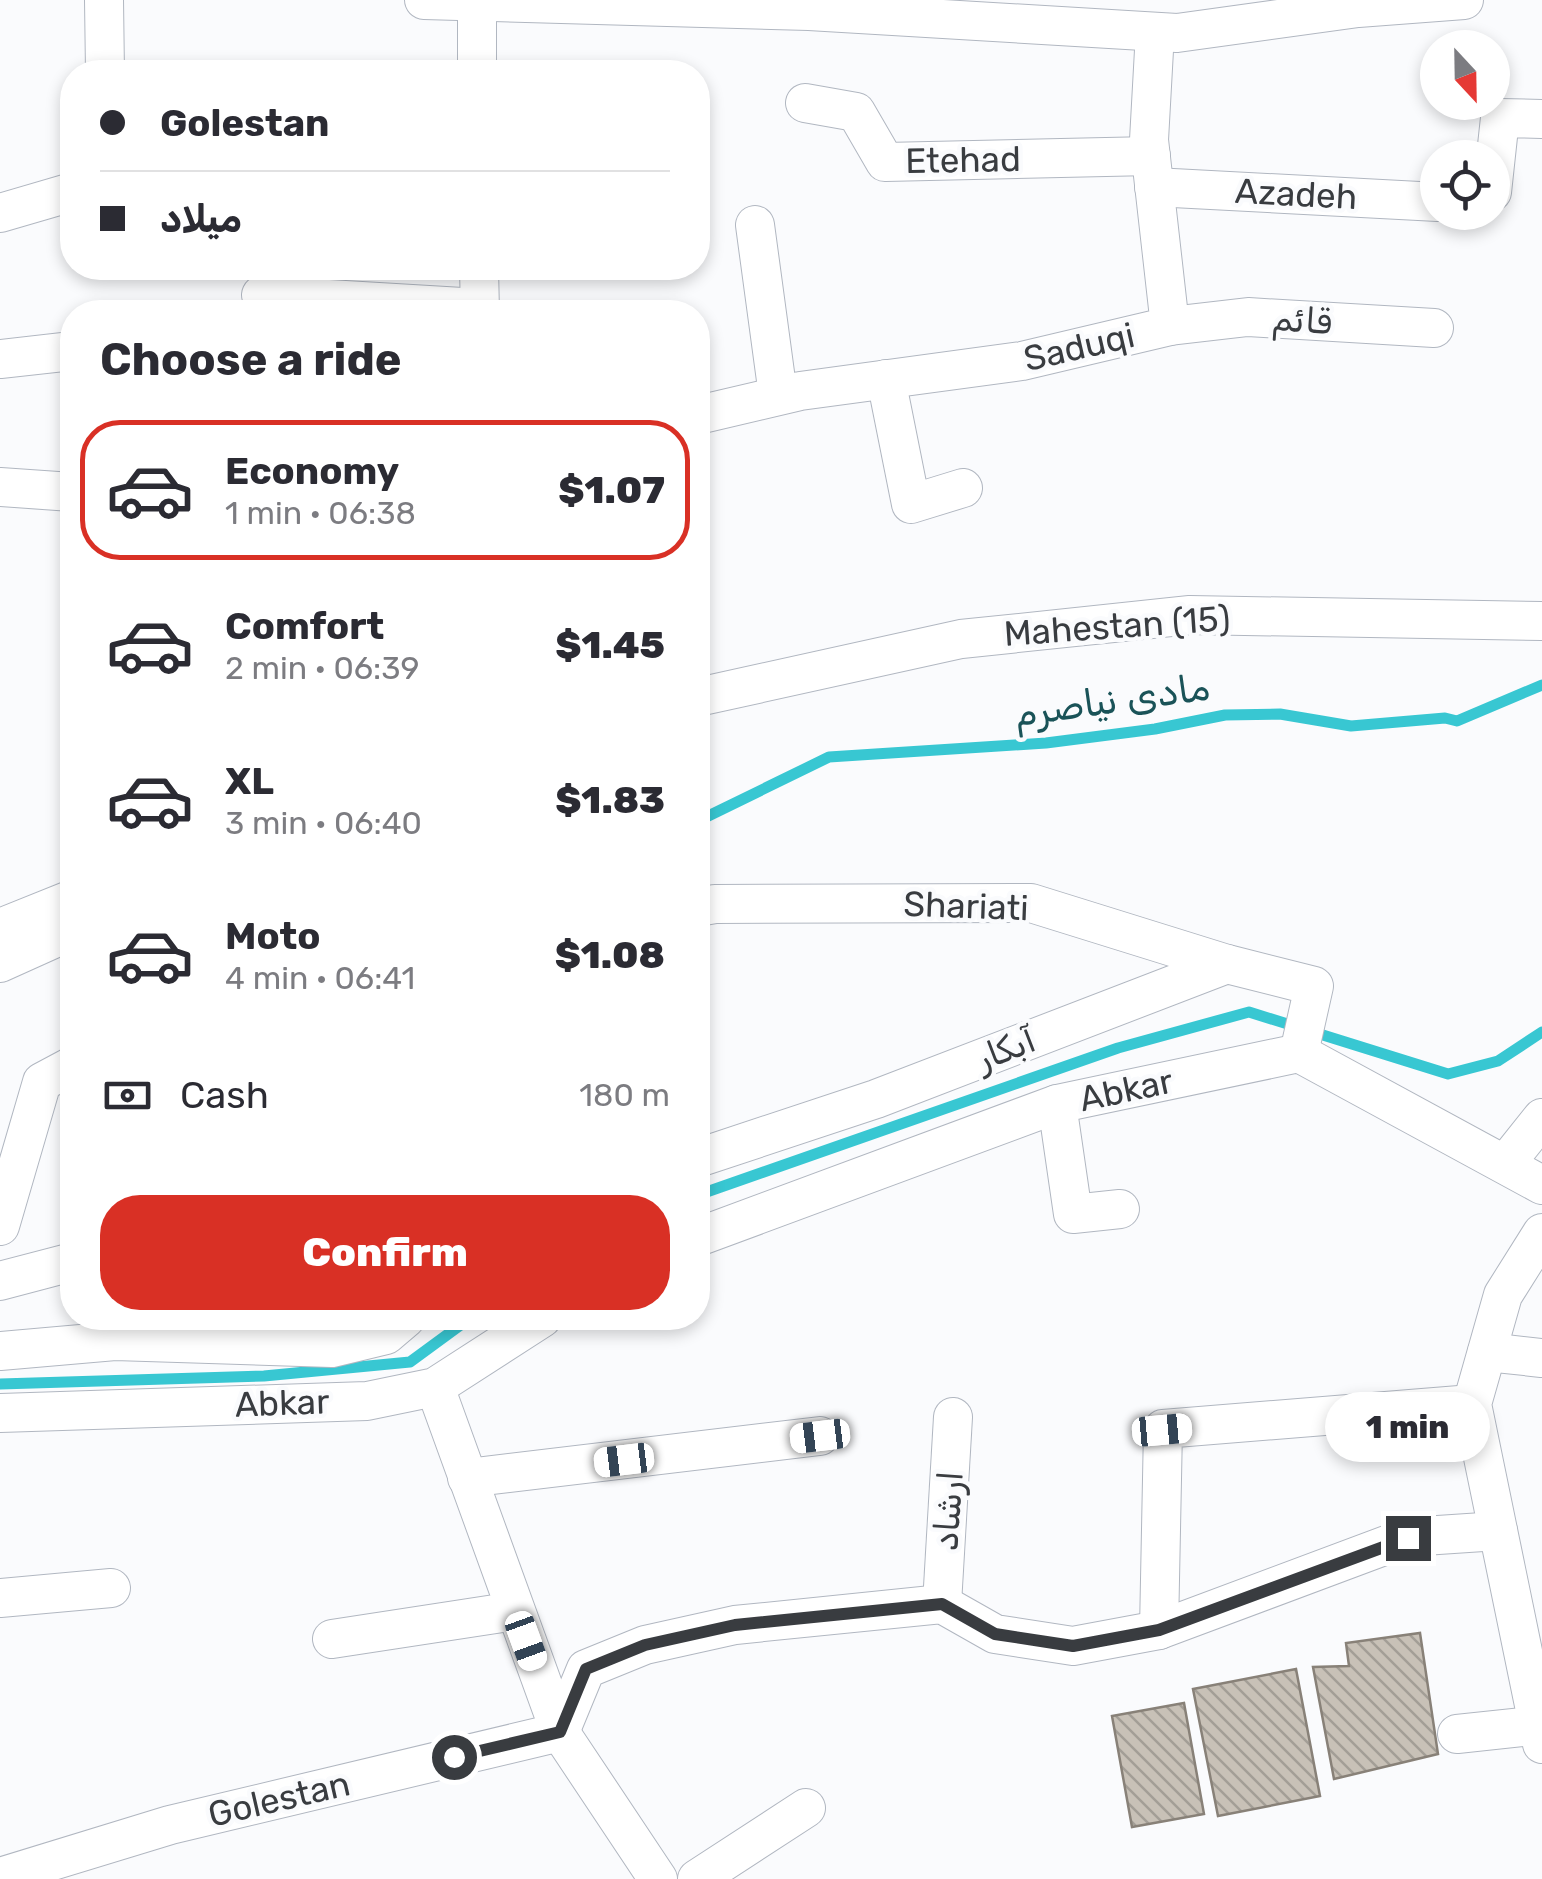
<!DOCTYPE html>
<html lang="en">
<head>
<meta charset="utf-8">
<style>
	:root { --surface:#fff; --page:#f7f7f7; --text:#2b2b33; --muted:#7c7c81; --line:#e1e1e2; --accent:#d93025 }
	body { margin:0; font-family:Rubik,Cairo,sans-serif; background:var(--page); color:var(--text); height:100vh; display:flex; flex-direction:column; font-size:38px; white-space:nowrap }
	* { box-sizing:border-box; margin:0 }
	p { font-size:32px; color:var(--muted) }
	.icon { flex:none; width:55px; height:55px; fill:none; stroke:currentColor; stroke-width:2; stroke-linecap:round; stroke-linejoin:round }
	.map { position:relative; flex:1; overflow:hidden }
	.details { position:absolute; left:60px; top:300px; width:650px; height:1030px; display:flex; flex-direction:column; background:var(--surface); border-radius:40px; box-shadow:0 5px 15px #0003 }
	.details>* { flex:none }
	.banner { position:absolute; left:60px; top:60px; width:650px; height:220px; border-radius:40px; box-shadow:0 5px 15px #0003; display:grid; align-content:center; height:220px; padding:0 40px; background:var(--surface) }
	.needle { width:65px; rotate:158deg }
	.controls { position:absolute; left:1420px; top:30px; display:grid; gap:20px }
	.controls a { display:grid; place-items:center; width:90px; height:90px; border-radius:50%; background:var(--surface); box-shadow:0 5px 15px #0003; font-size:50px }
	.end { position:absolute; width:45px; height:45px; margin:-22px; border:12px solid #393c40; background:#fff; box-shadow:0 0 0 5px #fff }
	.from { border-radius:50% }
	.bubble { position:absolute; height:70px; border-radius:35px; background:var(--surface); box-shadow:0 5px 15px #0003; font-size:32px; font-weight:800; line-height:70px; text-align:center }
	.car { position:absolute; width:30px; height:60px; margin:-30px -15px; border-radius:12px; box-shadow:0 0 8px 2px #0007; background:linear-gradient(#fff 24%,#345 0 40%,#fff 0 76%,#345 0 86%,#fff 0) }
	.banner b { display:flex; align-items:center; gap:35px; height:95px; font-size:38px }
	.banner b+b { border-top:2px solid var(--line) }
	.banner i { width:25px; height:25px; background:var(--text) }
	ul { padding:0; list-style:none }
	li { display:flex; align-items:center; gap:30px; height:140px; margin:0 20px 15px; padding:0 20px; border:5px solid transparent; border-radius:40px }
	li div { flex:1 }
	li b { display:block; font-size:38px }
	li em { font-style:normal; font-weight:800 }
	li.selected { border-color:var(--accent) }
	li>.icon { width:90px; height:90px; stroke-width:1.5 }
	h2 { padding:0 40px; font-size:45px; line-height:120px }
	.pay { display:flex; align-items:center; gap:25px; height:110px; padding:0 40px; font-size:38px }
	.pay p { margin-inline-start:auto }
	.action { display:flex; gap:20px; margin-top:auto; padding:20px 40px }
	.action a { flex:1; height:115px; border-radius:40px; background:var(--accent); color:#fff; font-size:40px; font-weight:800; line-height:115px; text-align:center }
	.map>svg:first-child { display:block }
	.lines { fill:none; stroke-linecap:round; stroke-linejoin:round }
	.stream { stroke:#38c7d2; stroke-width:11 }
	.building { fill:url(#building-back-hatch); stroke:#888178; stroke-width:2.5 }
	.minor-casing { stroke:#b1b7c1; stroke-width:40 }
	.minor { stroke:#fff; stroke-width:38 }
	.route { stroke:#393c40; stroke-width:12 }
	.labels { text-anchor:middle; stroke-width:9; stroke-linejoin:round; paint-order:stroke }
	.street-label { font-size:35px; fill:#393c40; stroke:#fafbfd }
	.water-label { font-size:38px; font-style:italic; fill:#1a5358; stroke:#fafbfd }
</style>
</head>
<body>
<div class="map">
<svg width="1542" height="1879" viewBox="0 0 1542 1879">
	<defs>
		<pattern id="building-back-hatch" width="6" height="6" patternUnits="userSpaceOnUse" patternTransform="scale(2.5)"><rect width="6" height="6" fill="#c8c1b7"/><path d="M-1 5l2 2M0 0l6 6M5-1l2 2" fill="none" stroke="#a39e96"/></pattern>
	</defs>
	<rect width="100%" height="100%" fill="#fafbfd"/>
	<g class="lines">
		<g class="stream">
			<polyline points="698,821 829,757 1046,743 1155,729 1225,715 1280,714 1351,726 1445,718 1457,721 1542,685"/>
			<polyline points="698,1195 1118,1048 1249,1012 1448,1074 1498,1061 1542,1032"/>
			<polyline points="0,1384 264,1376 410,1362 470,1318"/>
		</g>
	</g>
	<g class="building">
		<polygon points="1420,1633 1438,1754 1334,1779 1313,1667 1349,1666 1346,1643"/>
		<polygon points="1296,1669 1320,1796 1218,1816 1193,1689"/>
		<polygon points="1184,1703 1204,1814 1132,1827 1112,1716"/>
	</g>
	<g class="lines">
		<defs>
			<g id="minor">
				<polyline points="104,0 105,72"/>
				<polyline points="424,0 809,11 1177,33 1358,8 1464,0"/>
				<polyline points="477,3 477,72"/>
				<polyline points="805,103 856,112 885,162 1151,156"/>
				<polyline points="1154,187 1438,202"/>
				<polyline points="1492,192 1500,118 1542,119"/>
				<polyline points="0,213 72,192"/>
				<polyline points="755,225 778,395"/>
				<polyline points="479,268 480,312"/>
				<polyline points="261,295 479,308"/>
				<polyline points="1170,326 1248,317 1434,328"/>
				<polyline points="0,359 72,351"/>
				<polyline points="886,379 911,504 963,488"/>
				<polyline points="698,415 800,391 1022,361 1170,326 1149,140 1155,32"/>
				<polyline points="0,487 72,492"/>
				<polyline points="698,697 961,639 1190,615 1542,621"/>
				<polyline points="698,907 715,904 1031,903 1227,964"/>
				<polyline points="0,928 72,899"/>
				<polyline points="0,963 60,936"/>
				<polyline points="1057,1104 1073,1214 1120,1209"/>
				<polyline points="698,1158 876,1099 1227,964 1314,986 1299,1053"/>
				<polyline points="1506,1163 1542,1118"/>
				<polyline points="0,1226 42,1082 72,1066"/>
				<polyline points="1542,1233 1503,1295 1472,1404 1542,1744"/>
				<polyline points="698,1237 1057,1104 1299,1053 1542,1185"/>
				<polyline points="0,1281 72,1262"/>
				<polyline points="0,1351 115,1341 332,1348 386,1335 406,1318"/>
				<polyline points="1487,1352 1542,1358"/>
				<polyline points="435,1387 560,1732 658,1879"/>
				<polyline points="0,1413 367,1401 435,1387 542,1318"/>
				<polyline points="467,1478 820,1436"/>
				<polyline points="0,1598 111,1588"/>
				<polyline points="942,1604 953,1417"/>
				<polyline points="1159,1630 1163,1429 1472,1404"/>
				<polyline points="332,1639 515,1611"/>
				<polyline points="1457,1734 1542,1725"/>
				<polyline points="0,1877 170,1825 560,1732 586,1669 645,1645 735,1625 942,1604 995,1634 1073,1646 1159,1630 1408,1537 1498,1531"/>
				<polyline points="697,1879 806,1808"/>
			</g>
		</defs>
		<use href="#minor" class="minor-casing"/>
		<use href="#minor" class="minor"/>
	</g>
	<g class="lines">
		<polyline class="route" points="454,1757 560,1732 586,1669 645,1645 735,1625 942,1604 995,1634 1073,1646 1159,1630 1408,1538"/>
	</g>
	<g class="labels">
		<g class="street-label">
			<text transform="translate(963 160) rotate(-1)" y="12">Etehad</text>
			<text transform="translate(1296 194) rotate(3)" y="12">Azadeh</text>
			<text transform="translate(1302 320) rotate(4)" y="12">قائم</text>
			<text transform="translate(1079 347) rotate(-13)" y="12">Saduqi</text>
			<text transform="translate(1117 626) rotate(-4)" y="12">Mahestan (15)</text>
			<text transform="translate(966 906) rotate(2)" y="12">Shariati</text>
			<text transform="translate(1006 1049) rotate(-21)" y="12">آبکار</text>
			<text transform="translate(1126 1090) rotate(-12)" y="12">Abkar</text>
			<text transform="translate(282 1403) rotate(-2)" y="12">Abkar</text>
			<text transform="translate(948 1511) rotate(-86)" y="12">ارشاد</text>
			<text transform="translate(279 1799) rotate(-13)" y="12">Golestan</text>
		</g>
		<g class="water-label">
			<text transform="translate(1112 700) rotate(-8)" y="13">مادی نیاصرم</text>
		</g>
	</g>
</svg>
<div class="controls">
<a><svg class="needle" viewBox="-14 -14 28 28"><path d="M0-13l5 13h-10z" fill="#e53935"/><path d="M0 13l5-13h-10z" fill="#7c7c81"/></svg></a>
<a><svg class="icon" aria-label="locate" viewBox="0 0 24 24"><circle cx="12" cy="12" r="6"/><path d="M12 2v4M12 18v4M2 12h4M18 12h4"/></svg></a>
</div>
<i class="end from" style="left:454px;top:1757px"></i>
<i class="end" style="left:1408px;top:1538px"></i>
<div class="bubble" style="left:1325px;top:1392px;width:165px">1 min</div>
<i class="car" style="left:1162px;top:1430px;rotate:85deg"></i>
<i class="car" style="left:820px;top:1436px;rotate:263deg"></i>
<i class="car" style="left:624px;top:1460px;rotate:263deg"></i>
<i class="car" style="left:526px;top:1641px;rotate:160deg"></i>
<div class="banner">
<b><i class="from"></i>Golestan</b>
<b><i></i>میلاد</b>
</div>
<section class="details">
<h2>Choose a ride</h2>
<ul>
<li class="selected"><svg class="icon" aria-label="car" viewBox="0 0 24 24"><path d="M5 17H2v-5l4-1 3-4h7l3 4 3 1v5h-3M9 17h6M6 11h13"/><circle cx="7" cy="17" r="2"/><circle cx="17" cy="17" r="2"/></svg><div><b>Economy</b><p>1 min · 06:38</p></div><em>$1.07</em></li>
<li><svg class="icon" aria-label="car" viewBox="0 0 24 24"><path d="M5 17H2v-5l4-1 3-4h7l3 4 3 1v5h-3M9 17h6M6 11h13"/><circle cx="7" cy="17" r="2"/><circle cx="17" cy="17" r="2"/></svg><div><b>Comfort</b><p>2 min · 06:39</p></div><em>$1.45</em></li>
<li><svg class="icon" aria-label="car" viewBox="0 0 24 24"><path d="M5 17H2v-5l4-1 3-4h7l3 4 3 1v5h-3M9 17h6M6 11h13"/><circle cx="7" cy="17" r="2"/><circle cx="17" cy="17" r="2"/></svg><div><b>XL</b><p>3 min · 06:40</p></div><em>$1.83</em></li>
<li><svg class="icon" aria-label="car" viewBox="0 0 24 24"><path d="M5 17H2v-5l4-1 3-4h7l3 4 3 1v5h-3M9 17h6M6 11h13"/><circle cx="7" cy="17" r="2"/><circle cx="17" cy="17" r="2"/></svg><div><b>Moto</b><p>4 min · 06:41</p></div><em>$1.08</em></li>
</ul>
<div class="pay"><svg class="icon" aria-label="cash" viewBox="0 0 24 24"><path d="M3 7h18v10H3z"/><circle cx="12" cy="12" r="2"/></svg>Cash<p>180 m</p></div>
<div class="action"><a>Confirm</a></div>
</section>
</div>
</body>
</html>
